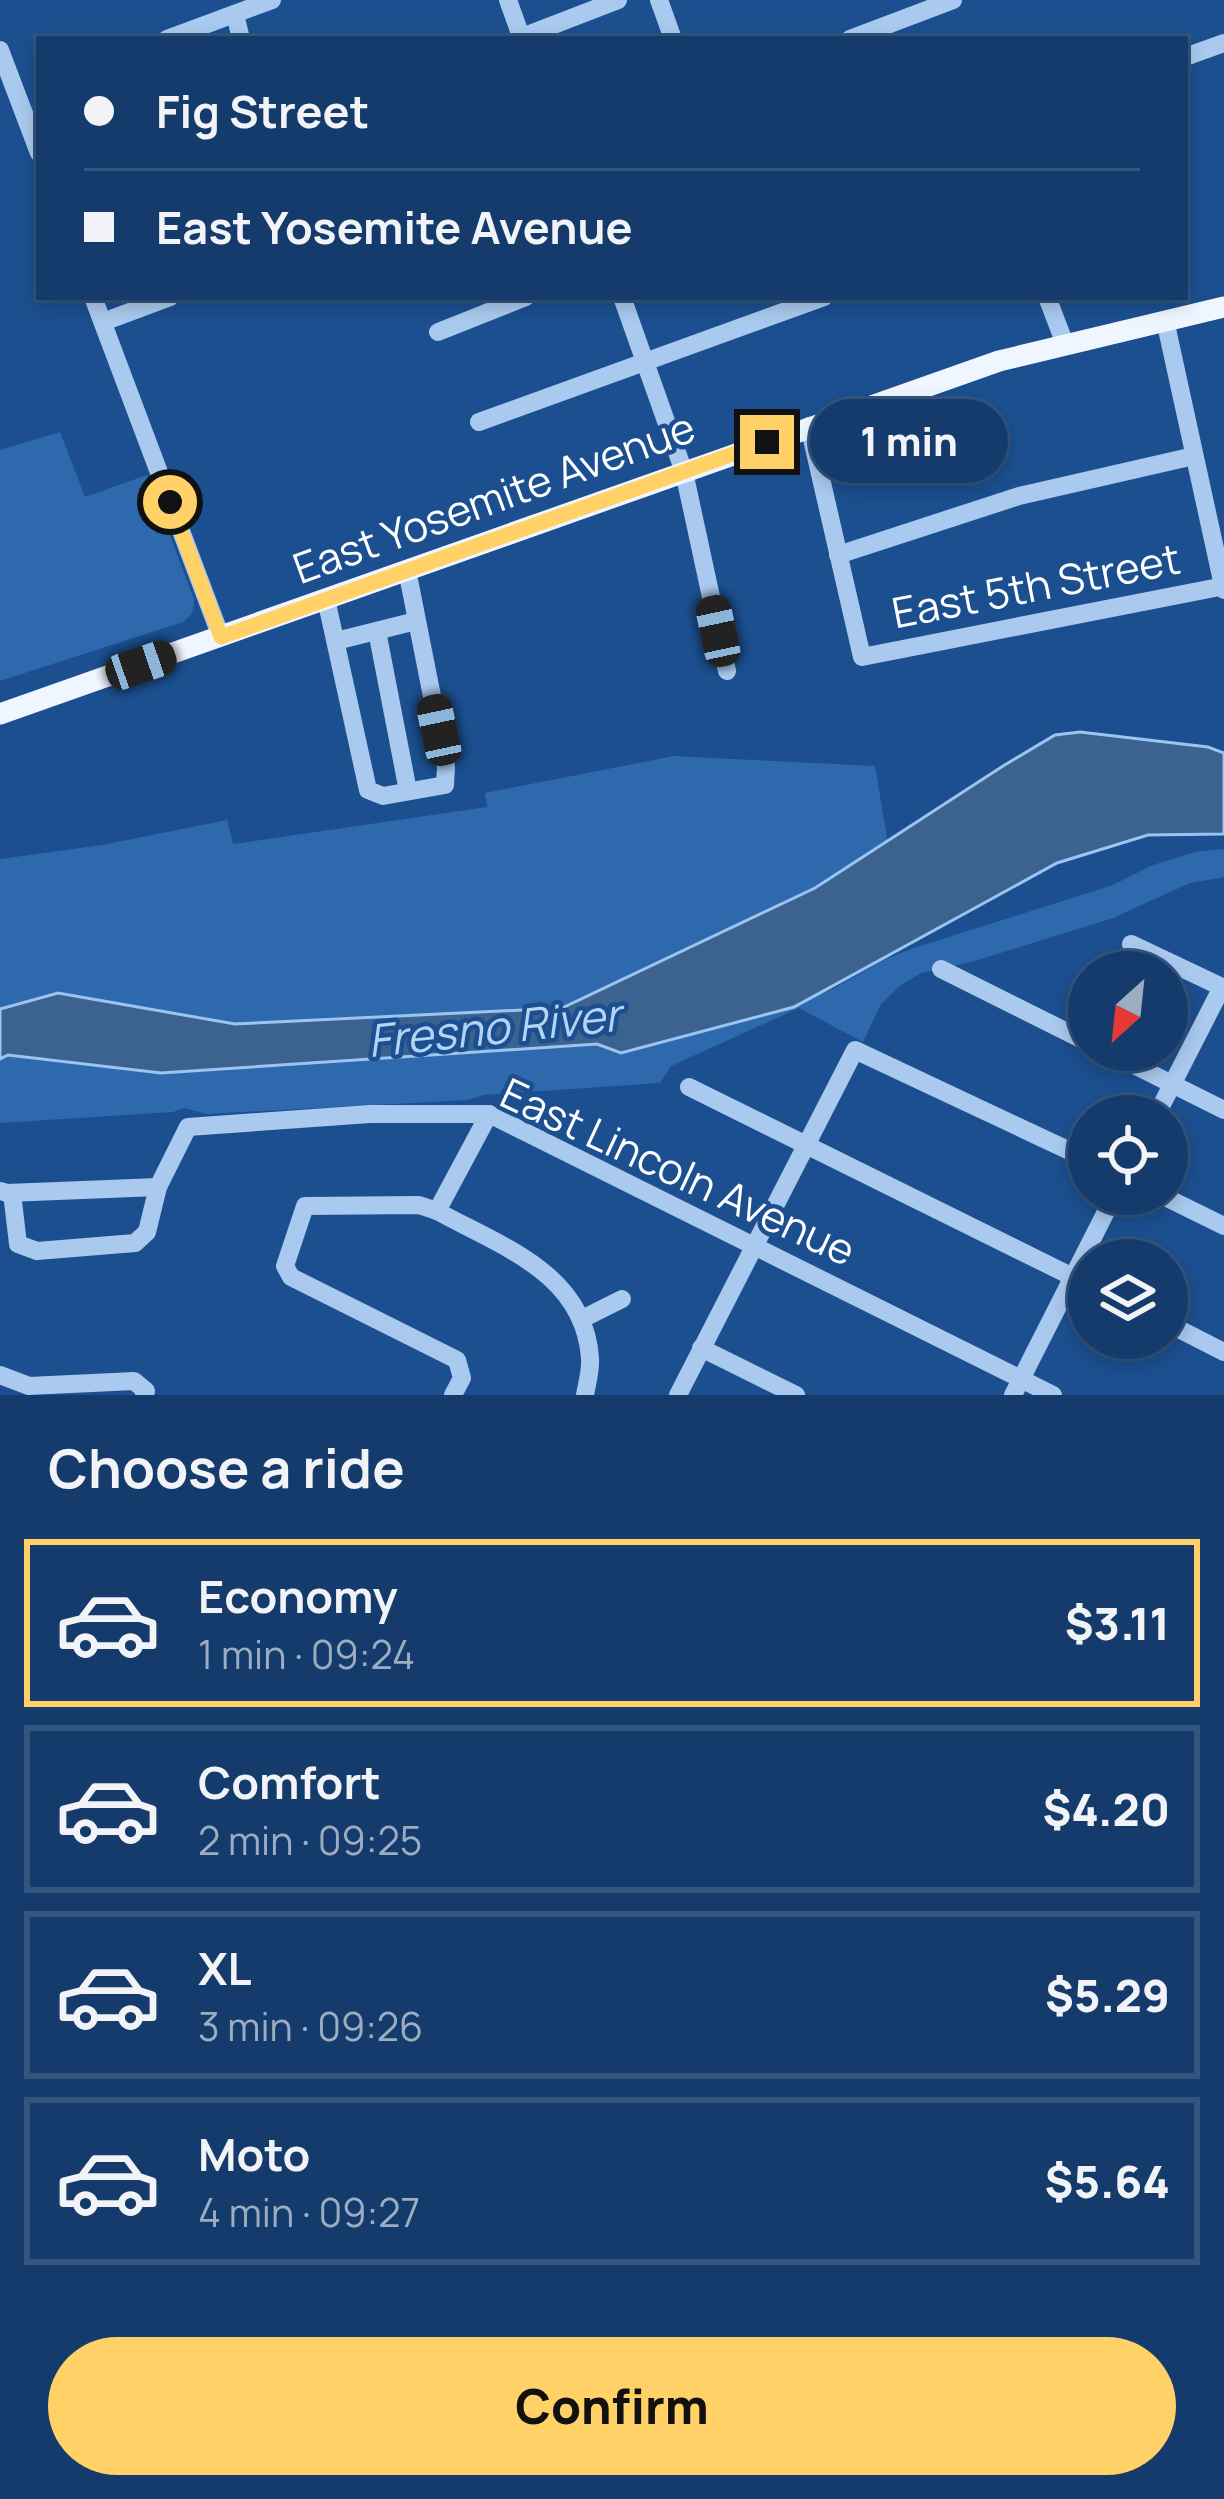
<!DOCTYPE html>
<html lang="en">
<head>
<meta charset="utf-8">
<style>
	:root { --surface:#143b6b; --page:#1d4271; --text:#f1f3f6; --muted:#9dadc1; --line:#33557e; --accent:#ffd166 }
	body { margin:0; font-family:Manrope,sans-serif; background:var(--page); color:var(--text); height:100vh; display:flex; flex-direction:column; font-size:45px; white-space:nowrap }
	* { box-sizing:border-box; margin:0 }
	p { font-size:39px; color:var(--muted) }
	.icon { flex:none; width:66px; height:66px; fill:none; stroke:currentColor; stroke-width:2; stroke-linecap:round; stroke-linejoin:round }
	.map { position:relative; height:1395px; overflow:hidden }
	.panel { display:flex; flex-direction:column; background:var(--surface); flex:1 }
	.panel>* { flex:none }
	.top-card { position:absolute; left:36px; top:36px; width:1152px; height:264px; border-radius:0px; box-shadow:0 6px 18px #0003,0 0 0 3px var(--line); display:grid; align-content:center; height:264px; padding:0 48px; background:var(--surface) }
	.needle { width:78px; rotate:207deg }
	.buttons { position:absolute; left:1068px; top:951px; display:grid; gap:24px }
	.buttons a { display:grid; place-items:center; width:120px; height:120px; border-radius:50%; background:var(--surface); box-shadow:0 6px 18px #0003,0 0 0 3px var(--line); font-size:60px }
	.end { position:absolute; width:54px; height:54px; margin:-27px; border:15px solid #ffd166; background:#111; box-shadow:0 0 0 6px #111 }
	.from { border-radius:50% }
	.bubble { position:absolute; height:84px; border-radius:42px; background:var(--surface); box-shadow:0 6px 18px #0003,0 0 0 3px var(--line); font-size:39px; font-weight:800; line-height:84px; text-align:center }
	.car { position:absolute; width:36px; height:72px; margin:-36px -18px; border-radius:15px; box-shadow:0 0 9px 3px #0007; background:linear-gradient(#222 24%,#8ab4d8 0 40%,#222 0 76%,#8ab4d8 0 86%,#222 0) }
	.top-card b { display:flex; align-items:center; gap:42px; height:114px; font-size:45px }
	.top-card b+b { border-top:3px solid var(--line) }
	.top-card i { width:30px; height:30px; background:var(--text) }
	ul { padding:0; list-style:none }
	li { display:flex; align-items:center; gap:36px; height:168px; margin:0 24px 18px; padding:0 24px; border:6px solid var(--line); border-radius:0px }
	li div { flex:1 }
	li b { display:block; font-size:45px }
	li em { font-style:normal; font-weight:800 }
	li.current { border-color:var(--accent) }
	li>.icon { width:108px; height:108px; stroke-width:1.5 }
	h2 { padding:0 48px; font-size:54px; line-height:144px }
	.primary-button { display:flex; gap:24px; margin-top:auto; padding:24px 48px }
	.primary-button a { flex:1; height:138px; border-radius:72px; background:var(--accent); color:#111; font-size:48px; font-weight:800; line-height:138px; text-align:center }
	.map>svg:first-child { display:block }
	.green { fill:#2e69ad }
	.water { fill:#3c6290; stroke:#9cc4f0; stroke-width:3 }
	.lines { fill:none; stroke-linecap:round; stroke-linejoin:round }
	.minor { stroke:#a9c9ee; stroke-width:18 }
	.major { stroke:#f0f6ff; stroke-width:21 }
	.route { stroke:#ffd166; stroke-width:15 }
	.labels { text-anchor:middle; stroke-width:9; stroke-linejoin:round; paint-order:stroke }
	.street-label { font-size:42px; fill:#fff; stroke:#1b4f8f }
	.water-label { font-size:45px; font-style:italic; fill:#b5d3f5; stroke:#1b4f8f }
</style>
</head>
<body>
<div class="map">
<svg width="1224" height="1395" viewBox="0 0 1224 1395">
	<rect width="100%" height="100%" fill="#1b4f8f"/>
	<g class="green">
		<path d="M60 432 85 497 147 475 194 599C194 611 192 615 183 622L0 681V450Z"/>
		<polygon points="674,756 875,766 904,939 822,995 886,959 911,949 1113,885 1153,865 1195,852 1224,849 1224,877 1190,883 1113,918 975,961 921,973 901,985 881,1004 863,1042 799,1008 671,1066 660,1083 483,1095 468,1100 207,1114 184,1108 173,1112 0,1123 0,859 102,845 227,820 233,844 487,807 485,793"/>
	</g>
	<polygon class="water" points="1080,732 1208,747 1224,753 1224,834 1148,835 1057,863 794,1007 621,1053 597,1044 161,1073 8,1055 0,1059 0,1009 58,993 235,1024 562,1008 815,888 1003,766 1055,735"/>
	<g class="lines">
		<g class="minor">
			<polyline points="508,0 522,39"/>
			<polyline points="659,0 673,39"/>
			<polyline points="235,14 241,39"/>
			<polyline points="167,39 272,0"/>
			<polyline points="517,39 618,0"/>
			<polyline points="850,39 953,0"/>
			<polyline points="0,50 39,153"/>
			<polyline points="1185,57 1224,43"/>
			<polyline points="93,297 221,637"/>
			<polyline points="622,297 684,472 727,671"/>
			<polyline points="1047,297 1065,344"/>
			<polyline points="1165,320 1224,590"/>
			<polyline points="103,322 170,297"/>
			<polyline points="438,332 526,297"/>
			<polyline points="479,422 824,297"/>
			<polyline points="809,426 862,657 1224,586"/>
			<polyline points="838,555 1019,496 1194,456"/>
			<polyline points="326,599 368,790 383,796 445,785 446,767 407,570"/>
			<polyline points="377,631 408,791"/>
			<polyline points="336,641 416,621"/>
			<polyline points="1131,944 1224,988"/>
			<polyline points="941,969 1089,1043"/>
			<polyline points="1104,1050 1224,1110"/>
			<polyline points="689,1087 1089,1285"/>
			<polyline points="1156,1116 1222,987"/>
			<polyline points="0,1191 7,1193 158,1187 188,1127 370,1114 489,1114 1053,1395"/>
			<polyline points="12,1193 18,1244 37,1251 135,1243 147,1232 158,1187"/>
			<polyline points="1159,1194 1224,1226"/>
			<polyline points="437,1211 489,1114"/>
			<polyline points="582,1319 622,1299"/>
			<polyline points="1167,1323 1224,1352"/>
			<polyline points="701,1348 796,1395"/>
			<polyline points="0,1375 29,1386 134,1381 146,1391 144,1395"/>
			<path d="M453 1395 462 1378 457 1360 291 1277 285 1266 305 1206 419 1205 437 1211C502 1247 584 1273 590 1358 591 1370 587 1383 585 1395"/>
			<polyline points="678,1395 855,1050 1089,1160"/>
			<polyline points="1013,1395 1115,1194"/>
		</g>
		<polyline class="major" points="0,714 999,361 1224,307"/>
	</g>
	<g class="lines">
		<polyline class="route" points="170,502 221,637 767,442"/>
	</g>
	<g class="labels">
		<g class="street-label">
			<text transform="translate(494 498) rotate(-20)" y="15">East Yosemite Avenue</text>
			<text transform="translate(1036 586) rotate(-11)" y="15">East 5th Street</text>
			<text transform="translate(678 1172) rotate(25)" y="15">East Lincoln Avenue</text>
		</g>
		<g class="water-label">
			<text transform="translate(494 1028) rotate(-6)" y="16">Fresno River</text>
		</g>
	</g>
</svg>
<div class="buttons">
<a><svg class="needle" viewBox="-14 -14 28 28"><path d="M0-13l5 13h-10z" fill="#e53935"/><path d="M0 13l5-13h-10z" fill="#9dadc1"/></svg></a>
<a><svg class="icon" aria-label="locate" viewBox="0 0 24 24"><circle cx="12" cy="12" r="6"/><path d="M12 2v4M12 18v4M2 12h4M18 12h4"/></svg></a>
<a><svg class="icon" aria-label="layers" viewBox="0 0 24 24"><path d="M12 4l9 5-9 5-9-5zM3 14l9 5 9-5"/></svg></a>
</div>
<i class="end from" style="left:170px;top:502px"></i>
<i class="end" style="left:767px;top:442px"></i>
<div class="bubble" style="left:810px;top:399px;width:198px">1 min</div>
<i class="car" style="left:718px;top:631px;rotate:348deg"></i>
<i class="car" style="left:141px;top:665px;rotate:71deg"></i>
<i class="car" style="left:439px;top:730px;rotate:348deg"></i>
<div class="top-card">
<b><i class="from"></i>Fig Street</b>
<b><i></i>East Yosemite Avenue</b>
</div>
</div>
<section class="panel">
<h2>Choose a ride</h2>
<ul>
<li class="current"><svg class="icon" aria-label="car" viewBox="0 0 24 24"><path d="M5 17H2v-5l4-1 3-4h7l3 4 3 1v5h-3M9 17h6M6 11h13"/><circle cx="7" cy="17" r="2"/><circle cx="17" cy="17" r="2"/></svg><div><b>Economy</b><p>1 min · 09:24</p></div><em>$3.11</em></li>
<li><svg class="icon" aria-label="car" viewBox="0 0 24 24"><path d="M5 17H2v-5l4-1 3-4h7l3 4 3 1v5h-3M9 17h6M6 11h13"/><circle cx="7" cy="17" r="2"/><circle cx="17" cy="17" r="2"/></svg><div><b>Comfort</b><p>2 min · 09:25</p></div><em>$4.20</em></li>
<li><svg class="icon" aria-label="car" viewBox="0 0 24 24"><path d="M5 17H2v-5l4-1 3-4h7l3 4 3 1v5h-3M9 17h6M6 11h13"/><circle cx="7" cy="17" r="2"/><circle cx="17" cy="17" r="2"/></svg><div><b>XL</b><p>3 min · 09:26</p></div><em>$5.29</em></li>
<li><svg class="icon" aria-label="car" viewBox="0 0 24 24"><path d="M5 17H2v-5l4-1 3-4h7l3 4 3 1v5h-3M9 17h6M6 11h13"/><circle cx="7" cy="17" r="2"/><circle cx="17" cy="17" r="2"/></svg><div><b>Moto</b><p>4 min · 09:27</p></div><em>$5.64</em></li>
</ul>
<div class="primary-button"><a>Confirm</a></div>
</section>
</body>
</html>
